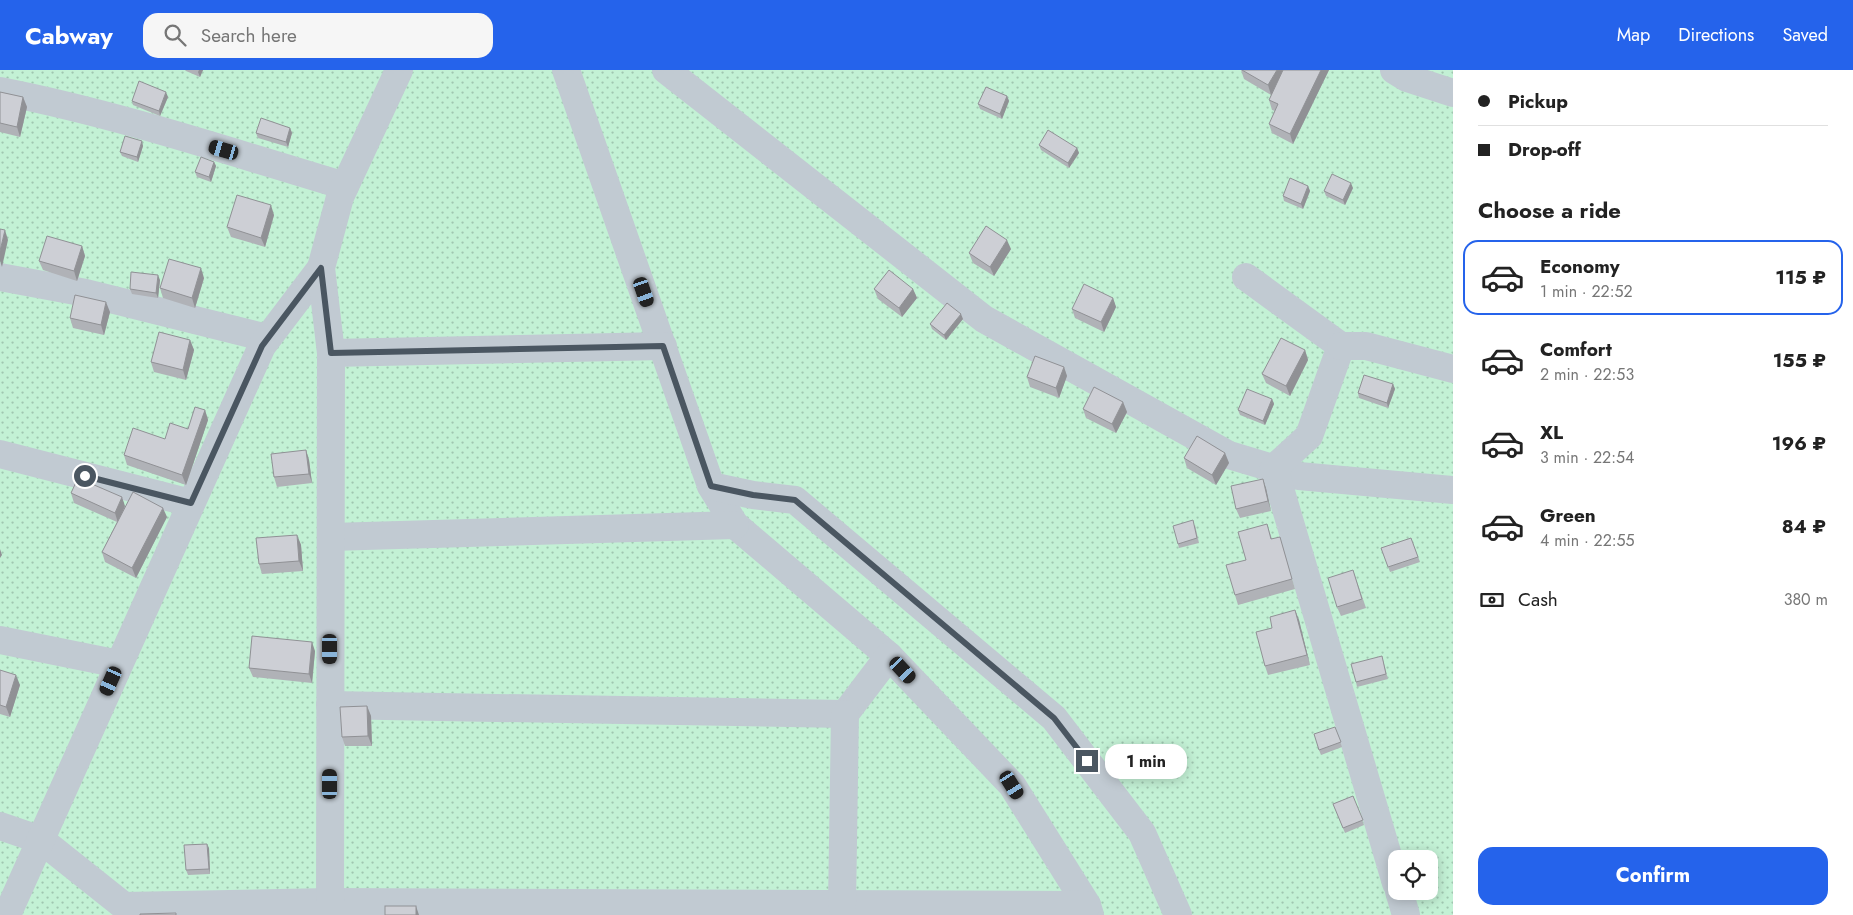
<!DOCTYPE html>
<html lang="en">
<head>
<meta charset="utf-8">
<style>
	:root { --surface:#fff; --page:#f6f6f6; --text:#222; --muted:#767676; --line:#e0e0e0; --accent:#2563eb }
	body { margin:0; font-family:Jost,sans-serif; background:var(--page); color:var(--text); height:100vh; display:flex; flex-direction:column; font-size:19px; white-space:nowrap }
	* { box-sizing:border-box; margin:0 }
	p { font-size:16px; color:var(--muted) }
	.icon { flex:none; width:28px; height:28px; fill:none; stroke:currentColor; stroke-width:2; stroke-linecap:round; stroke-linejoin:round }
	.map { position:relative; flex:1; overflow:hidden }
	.drawer { display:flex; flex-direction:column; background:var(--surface); width:400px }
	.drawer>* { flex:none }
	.hud { display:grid; align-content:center; height:110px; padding:0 25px; background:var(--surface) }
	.controls { position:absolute; left:1388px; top:780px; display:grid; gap:10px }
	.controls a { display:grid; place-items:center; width:50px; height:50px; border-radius:10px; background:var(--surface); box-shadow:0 2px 12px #0003; font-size:25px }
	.end { position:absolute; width:22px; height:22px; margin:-11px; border:6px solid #4a5661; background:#fff; box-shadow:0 0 0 2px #fff }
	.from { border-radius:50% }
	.bubble { position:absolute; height:35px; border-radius:15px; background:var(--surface); box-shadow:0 2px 12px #0003; font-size:16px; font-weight:700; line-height:35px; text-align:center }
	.car { position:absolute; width:15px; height:30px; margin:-15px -8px; border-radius:6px; box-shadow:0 0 4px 1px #0007; background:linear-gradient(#222 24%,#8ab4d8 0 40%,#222 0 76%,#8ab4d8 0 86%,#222 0) }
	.hud b { display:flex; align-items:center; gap:18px; height:48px; font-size:19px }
	.hud b+b { border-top:1px solid var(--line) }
	.hud i { width:12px; height:12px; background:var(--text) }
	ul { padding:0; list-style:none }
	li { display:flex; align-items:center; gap:15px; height:75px; margin:0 10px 8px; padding:0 15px; border:2px solid transparent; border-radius:15px }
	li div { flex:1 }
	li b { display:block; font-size:19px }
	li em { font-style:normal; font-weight:700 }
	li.active { border-color:var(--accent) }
	li>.icon { width:45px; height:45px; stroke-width:1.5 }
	h2 { padding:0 25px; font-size:22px; line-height:60px }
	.pay { display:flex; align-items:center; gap:12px; height:55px; padding:0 25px; font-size:19px }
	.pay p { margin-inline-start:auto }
	.button { display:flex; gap:10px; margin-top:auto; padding:10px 25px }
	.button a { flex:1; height:58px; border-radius:15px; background:var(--accent); color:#fff; font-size:20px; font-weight:700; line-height:58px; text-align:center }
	header { display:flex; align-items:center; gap:30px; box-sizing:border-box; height:70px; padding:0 25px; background:var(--accent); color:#fff }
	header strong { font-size:24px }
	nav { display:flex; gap:28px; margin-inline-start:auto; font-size:18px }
	.search { width:350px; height:45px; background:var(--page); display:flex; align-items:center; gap:12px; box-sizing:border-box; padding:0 18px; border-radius:15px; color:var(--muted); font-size:19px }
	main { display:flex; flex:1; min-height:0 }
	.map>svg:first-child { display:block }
	.park { fill:url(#park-dots); fill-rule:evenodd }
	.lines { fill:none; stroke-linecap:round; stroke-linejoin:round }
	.minor { stroke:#c1cad2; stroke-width:28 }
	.wall { fill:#b0b2b7 }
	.shaded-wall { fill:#909195 }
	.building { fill:#cdcfd5; stroke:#909195 }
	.route { stroke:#4a5661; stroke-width:6 }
</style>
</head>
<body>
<header>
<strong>Cabway</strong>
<div class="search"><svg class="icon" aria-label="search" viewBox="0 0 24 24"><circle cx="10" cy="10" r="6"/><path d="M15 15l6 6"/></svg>Search here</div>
<nav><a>Map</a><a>Directions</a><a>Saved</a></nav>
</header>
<main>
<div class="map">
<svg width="1453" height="845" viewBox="0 0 1453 845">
	<defs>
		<pattern id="park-dots" width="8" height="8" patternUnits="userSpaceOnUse" patternTransform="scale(1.25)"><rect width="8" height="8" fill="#c3f1d5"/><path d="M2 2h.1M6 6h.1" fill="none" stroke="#a0c6b0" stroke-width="1.8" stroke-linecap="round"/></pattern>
	</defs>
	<rect width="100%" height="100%" fill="#f5f3f3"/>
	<path class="park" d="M0 0H1453V845H0ZM1396 789H1429V821H1396Z"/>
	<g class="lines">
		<g class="minor">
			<polyline points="566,0 711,416 735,455 889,586 1012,715 1087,835 1090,845"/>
			<polyline points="666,0 984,249 1229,385 1299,406 1453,420"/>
			<polyline points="1394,0 1407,8 1453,23"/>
			<path d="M0 21C117 44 231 82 345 116"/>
			<polyline points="0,207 86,223 267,268"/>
			<polyline points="1246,207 1341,276 1309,366 1274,398 1396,813"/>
			<polyline points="1341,276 1366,276 1453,299"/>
			<polyline points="331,283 663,276"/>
			<polyline points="0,384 191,433"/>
			<polyline points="711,416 753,425 795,430 1054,648 1142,763 1178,845"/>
			<polyline points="331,467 735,455"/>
			<polyline points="0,570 119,594"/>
			<polyline points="330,635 845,644 889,586"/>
			<polyline points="0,756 41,770 124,836 330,832 1087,835"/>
			<polyline points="1399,821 1406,845"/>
			<polyline points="842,835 845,644"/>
			<polyline points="7,845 262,276 321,198"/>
			<polyline points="330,845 331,283 321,198 340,127 399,0"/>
		</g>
	</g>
	<g class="wall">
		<polygon points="185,0 203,0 200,7 186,1"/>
		<polygon points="1241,0 1329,0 1293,74 1272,63 1269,54 1275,41 1272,40 1269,30 1271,25 1244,9"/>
		<polygon points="0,22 23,27 27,37 20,67 0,62"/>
		<polygon points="1007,26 1009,31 1002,49 980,39 978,34"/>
		<polygon points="168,27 160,46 133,35 132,31"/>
		<polygon points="290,58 292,63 288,77 258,68 256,63"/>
		<polygon points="1039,75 1077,78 1079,83 1069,98 1041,80"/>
		<polygon points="143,76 138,92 122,86 120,82"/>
		<polygon points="214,92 216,96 211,112 197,107 195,102"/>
		<polygon points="1308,116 1310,121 1303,139 1284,131 1283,126"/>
		<polygon points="1353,118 1345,135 1326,126 1324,121"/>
		<polygon points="274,145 265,177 231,167 227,157"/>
		<polygon points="82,176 85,186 77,211 43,200 39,191"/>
		<polygon points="1011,179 994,206 973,193 969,183"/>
		<polygon points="204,208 195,238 163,228 160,218"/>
		<polygon points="160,210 158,228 132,224 130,219"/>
		<polygon points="874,219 913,219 917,228 902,247 878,229"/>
		<polygon points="1113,228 1116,237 1104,262 1075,248 1072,239"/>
		<polygon points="110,242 104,265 73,258 70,248"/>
		<polygon points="963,249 946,270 932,259 930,254"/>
		<polygon points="190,270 194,280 186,310 154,302 151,292"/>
		<polygon points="1305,280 1308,290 1290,326 1266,313 1262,304"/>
		<polygon points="1064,297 1067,306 1059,328 1030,317 1027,307"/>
		<polygon points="1393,314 1395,319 1388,338 1359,328 1358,323"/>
		<polygon points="1272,329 1274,334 1265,355 1240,345 1238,340"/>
		<polygon points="1123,332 1127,342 1116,363 1086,348 1083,339"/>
		<polygon points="205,340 208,350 186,415 127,395 124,385 165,369 188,359"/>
		<polygon points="306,380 309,390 312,413 277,417 274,407"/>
		<polygon points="1225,383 1229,393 1216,415 1187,398 1184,388"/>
		<polygon points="1266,418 1271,441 1240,448 1236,439"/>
		<polygon points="71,423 167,447 136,508 105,492 102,482 117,452 74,433"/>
		<polygon points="1267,454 1272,469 1283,477 1295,519 1238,535 1235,525 1246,490"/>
		<polygon points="1195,455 1199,473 1179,478 1178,474"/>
		<polygon points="297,465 301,475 303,501 262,504 259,494"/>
		<polygon points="1411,468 1420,492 1390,502 1381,478"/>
		<polygon points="1353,500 1366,538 1341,546 1337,537"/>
		<polygon points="1295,540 1299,550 1310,595 1268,605 1265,596 1272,558"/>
		<polygon points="315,581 312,613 253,607 249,598"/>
		<polygon points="1382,586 1388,609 1357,617 1356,612"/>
		<polygon points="0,600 20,615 10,647 0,644"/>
		<polygon points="367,636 371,646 372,676 345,676 342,667"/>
		<polygon points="1335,657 1342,677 1321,685 1319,680"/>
		<polygon points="1353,726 1364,755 1345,763 1333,734"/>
		<polygon points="209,778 210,804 188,805 186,800"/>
	</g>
	<g class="shaded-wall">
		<polygon points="199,0 203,0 200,7 198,2"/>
		<polygon points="1277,0 1286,0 1271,25 1268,15"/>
		<polygon points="1321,0 1329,0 1293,74 1290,64"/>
		<polygon points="166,22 168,27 160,46 159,41"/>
		<polygon points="1007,26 1009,31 1002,49 1000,44"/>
		<polygon points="23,27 27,37 20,67 17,57"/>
		<polygon points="290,58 292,63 288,77 286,72"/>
		<polygon points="142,71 143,76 138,92 137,87"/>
		<polygon points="1077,78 1079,83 1069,98 1068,93"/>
		<polygon points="214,92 216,96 211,112 209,107"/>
		<polygon points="1351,113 1353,118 1345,135 1343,130"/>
		<polygon points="1308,116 1310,121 1303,139 1301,134"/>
		<polygon points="271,135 274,145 265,177 261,168"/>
		<polygon points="5,160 8,170 2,197 0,191 0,181"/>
		<polygon points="1007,170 1011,179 994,206 990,197"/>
		<polygon points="82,176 85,186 77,211 74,201"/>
		<polygon points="201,198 204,208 195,238 192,228"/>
		<polygon points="158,205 160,210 158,228 156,223"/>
		<polygon points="913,219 917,228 902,247 899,238"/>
		<polygon points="1113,228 1116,237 1104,262 1101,252"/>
		<polygon points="106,232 110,242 104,265 101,255"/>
		<polygon points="961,244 963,249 946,270 944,265"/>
		<polygon points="190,270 194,280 186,310 183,300"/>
		<polygon points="1305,280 1308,290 1290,326 1286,316"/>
		<polygon points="1064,297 1067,306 1059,328 1056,318"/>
		<polygon points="1393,314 1395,319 1388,338 1387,333"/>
		<polygon points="1272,329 1274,334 1265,355 1263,351"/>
		<polygon points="1123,332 1127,342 1116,363 1112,354"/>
		<polygon points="205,340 208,350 186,415 182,405"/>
		<polygon points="306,380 309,390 312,413 309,404"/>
		<polygon points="1225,383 1229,393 1216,415 1212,405"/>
		<polygon points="1263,409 1266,418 1271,441 1268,431"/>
		<polygon points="122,427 125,436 118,453 115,443"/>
		<polygon points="163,438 167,447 136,508 132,498"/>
		<polygon points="297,465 301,475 303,501 299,491"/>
		<polygon points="0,479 2,485 0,488"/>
		<polygon points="1295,540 1299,550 1310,595 1307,585"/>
		<polygon points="312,572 315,581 312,613 309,604"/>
		<polygon points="16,605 20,615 10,647 6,637"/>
		<polygon points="367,636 371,646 372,676 368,666"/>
		<polygon points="207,774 209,778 210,804 209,799"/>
		<polygon points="416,836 419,845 416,845"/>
	</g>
	<g class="building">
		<polygon points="1242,0 1277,0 1268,15"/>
		<polygon points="1283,0 1321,0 1290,64 1269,54 1278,34 1269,30"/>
		<polygon points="139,11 166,22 159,41 132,31"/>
		<polygon points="986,17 1007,26 1000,44 978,34"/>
		<polygon points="0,22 23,27 17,57 0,53"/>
		<polygon points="261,48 290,58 286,72 256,63"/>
		<polygon points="1048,60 1077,78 1068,93 1039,75"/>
		<polygon points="125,66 142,71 137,87 120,82"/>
		<polygon points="201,87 214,92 209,107 195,102"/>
		<polygon points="1332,104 1351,113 1343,130 1324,121"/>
		<polygon points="1290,108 1308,116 1301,134 1283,126"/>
		<polygon points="237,125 271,135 261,168 227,157"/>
		<polygon points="986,156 1007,170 990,197 969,183"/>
		<polygon points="0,159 5,160 0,181"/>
		<polygon points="47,166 82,176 74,201 39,191"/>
		<polygon points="169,189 201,198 192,228 160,218"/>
		<polygon points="889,200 913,219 899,238 874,219"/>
		<polygon points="131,202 158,205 156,223 130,219"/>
		<polygon points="1084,214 1113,228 1101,252 1072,239"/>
		<polygon points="75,225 106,232 101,255 70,248"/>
		<polygon points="947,233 961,244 944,265 930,254"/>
		<polygon points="159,262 190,270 183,300 151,292"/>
		<polygon points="1281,268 1305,280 1286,316 1262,304"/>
		<polygon points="1035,286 1064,297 1056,318 1027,307"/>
		<polygon points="1364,305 1393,314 1387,333 1358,323"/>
		<polygon points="1094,317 1123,332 1112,354 1083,339"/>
		<polygon points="1247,319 1272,329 1263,351 1238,340"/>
		<polygon points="195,337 205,340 182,405 124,385 133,358 165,369 170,353 188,359"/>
		<polygon points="1197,366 1225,383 1212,405 1184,388"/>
		<polygon points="306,380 309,404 274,407 271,384"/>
		<polygon points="78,408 122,427 115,443 71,423"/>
		<polygon points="1263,409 1268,431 1236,439 1231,416"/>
		<polygon points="133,422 163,438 132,498 102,482"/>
		<polygon points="1193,450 1197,468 1178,474 1173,456"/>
		<polygon points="1267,454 1271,469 1280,467 1292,509 1235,525 1226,495 1246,490 1238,462"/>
		<polygon points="297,465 299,491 259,494 256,468"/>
		<polygon points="1411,468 1418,487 1388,497 1381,478"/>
		<polygon points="1353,500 1362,529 1337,537 1328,508"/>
		<polygon points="1295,540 1307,585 1265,596 1256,562 1272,558 1270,547"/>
		<polygon points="252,566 312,572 309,604 249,598"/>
		<polygon points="1382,586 1386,604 1356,612 1351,594"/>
		<polygon points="0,600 16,605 6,637 0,635"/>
		<polygon points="367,636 368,666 342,667 340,637"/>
		<polygon points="1335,657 1341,672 1319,680 1314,664"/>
		<polygon points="1353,726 1363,750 1343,758 1333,734"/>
		<polygon points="207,774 209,799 186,800 184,775"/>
		<rect x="385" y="836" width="31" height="9"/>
		<polygon points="176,843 176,845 140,845 140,844"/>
	</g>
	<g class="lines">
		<polyline class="route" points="85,406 191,433 262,276 321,198 331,283 663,276 711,416 753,425 795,430 1054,648 1087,691"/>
	</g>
</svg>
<div class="controls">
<a><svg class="icon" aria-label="locate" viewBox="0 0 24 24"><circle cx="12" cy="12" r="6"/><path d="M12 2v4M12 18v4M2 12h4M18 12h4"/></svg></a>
</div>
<i class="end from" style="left:85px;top:406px"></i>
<i class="end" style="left:1087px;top:691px"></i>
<div class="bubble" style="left:1105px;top:674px;width:82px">1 min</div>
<i class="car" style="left:224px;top:80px;rotate:286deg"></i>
<i class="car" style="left:644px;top:222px;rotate:161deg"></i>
<i class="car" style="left:330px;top:579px;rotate:180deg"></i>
<i class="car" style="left:903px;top:600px;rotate:137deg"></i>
<i class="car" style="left:111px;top:611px;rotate:204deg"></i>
<i class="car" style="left:330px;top:714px;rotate:0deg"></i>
<i class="car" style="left:1012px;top:715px;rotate:148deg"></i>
</div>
<section class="drawer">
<div class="hud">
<b><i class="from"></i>Pickup</b>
<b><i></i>Drop-off</b>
</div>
<h2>Choose a ride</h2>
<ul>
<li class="active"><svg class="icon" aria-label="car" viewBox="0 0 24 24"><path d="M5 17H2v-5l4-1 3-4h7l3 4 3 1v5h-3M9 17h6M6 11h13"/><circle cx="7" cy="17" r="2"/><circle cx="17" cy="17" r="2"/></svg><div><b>Economy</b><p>1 min · 22:52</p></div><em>115 ₽</em></li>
<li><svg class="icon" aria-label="car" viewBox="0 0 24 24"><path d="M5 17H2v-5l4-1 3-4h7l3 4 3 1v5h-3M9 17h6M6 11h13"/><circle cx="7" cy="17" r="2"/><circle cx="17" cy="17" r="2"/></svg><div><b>Comfort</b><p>2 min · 22:53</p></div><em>155 ₽</em></li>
<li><svg class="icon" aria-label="car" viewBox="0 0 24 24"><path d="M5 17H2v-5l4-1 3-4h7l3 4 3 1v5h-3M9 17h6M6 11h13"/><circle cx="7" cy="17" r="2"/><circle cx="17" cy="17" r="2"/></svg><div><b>XL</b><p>3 min · 22:54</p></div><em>196 ₽</em></li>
<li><svg class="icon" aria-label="car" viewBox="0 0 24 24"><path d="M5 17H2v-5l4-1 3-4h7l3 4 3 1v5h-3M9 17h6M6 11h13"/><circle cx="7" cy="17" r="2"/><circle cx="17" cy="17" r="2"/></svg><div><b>Green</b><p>4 min · 22:55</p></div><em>84 ₽</em></li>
</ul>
<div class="pay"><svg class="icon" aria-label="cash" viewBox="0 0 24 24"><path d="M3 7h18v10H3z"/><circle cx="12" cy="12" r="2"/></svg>Cash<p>380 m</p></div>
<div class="button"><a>Confirm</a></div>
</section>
</main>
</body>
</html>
